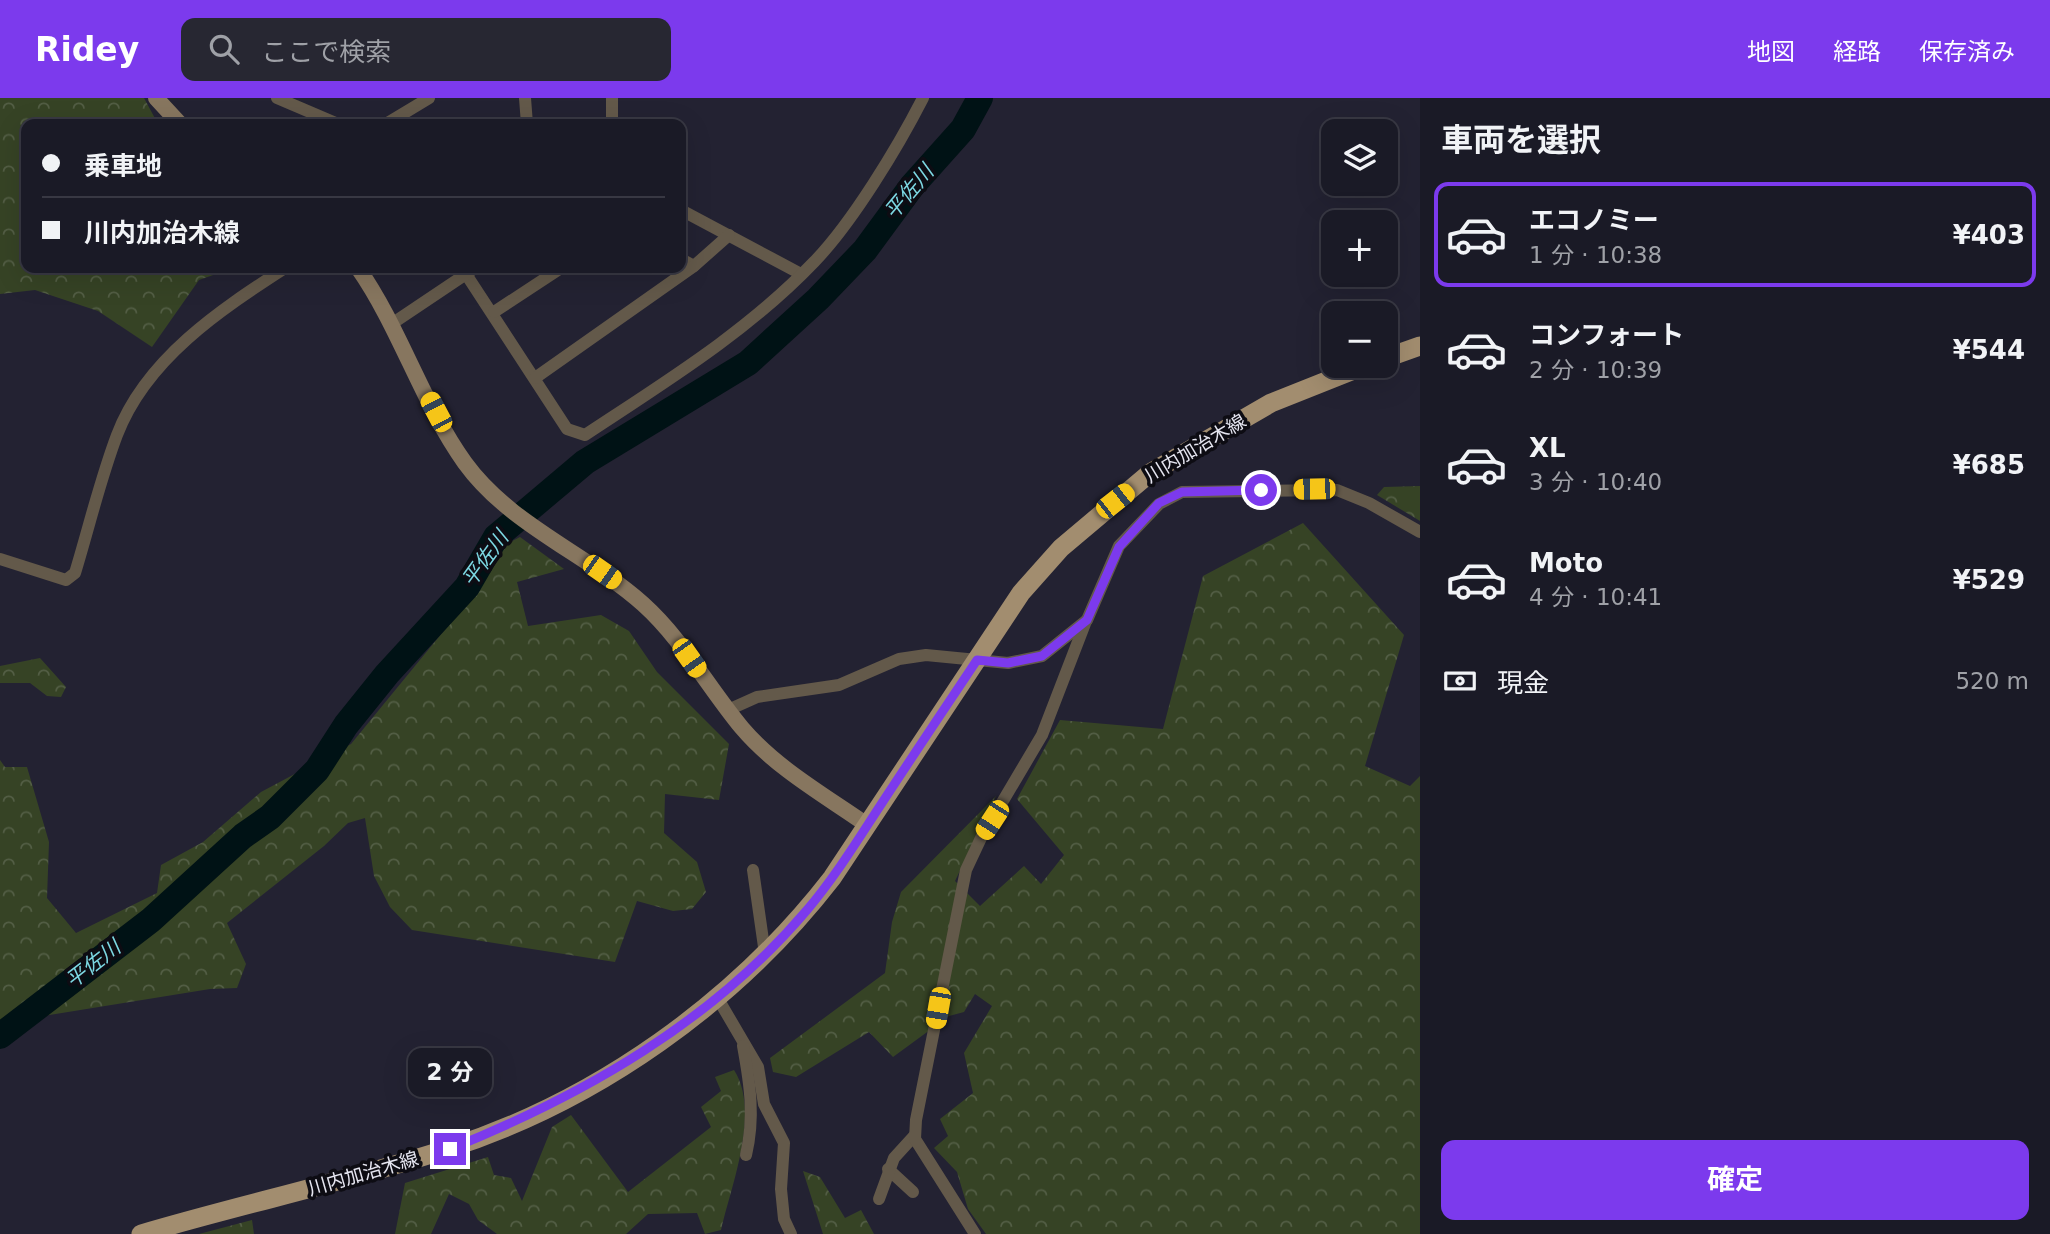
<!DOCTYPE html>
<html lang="ja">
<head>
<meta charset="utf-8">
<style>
	:root { --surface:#1a1a26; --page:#272732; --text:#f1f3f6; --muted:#9fa1a7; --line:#383843; --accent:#7c3aed }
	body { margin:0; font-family:"DejaVu Sans","Noto Sans JP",sans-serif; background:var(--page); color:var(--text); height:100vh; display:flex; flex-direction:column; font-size:26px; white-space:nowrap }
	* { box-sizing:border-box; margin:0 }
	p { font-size:23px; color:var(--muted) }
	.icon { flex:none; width:38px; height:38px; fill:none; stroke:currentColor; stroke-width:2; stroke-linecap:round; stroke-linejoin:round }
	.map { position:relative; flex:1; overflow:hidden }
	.panel { display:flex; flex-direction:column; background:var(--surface); width:630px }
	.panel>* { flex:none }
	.top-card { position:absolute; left:21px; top:21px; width:665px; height:154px; border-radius:14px; box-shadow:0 7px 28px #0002,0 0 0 2px var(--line); display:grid; align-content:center; height:154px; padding:0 21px; background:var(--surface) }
	.buttons { position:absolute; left:1321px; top:21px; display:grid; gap:14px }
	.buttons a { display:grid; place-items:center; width:77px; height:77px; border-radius:14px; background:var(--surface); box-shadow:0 7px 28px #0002,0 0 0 2px var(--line); font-size:35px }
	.end { position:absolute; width:32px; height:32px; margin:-16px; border:9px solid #7c3aed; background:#fff; box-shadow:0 0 0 4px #fff }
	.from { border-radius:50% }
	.bubble { position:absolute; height:49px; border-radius:14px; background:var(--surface); box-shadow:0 7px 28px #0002,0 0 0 2px var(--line); font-size:23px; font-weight:700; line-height:49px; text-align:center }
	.car { position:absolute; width:21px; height:42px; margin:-21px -10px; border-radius:9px; box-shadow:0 0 5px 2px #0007; background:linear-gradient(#f5c518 24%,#345 0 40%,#f5c518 0 76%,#345 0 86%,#f5c518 0) }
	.top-card b { display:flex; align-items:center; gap:24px; height:66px; font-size:26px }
	.top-card b+b { border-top:2px solid var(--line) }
	.top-card i { width:18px; height:18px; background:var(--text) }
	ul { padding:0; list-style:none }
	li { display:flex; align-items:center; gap:21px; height:105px; margin:0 14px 10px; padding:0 7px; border:4px solid transparent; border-radius:14px }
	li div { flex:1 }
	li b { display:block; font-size:26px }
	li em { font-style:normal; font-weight:700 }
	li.current { border-color:var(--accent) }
	li>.icon { width:63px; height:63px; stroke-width:1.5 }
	h2 { padding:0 21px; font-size:32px; line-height:84px }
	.pay { display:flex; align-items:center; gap:18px; height:77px; padding:0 21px; font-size:26px }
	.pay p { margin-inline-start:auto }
	.button { display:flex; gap:14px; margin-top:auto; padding:14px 21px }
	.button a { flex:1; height:80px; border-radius:14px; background:var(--accent); color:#fff; font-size:28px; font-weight:700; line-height:80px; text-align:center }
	header { display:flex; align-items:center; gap:42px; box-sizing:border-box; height:98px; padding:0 35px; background:var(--accent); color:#fff }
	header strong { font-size:33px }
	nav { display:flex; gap:38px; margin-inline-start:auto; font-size:24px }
	.search { width:490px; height:63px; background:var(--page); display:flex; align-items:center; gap:18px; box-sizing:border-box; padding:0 24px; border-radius:14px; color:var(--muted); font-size:26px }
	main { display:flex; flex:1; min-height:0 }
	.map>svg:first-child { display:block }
	.forest { fill:url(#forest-crowns) }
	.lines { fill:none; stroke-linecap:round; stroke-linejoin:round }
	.river { stroke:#001215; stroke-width:26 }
	.street { stroke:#63594a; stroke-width:12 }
	.secondary { stroke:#87765f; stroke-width:16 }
	.primary { stroke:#a28d6f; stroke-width:19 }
	.route { stroke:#7c3aed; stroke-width:9 }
	.labels { text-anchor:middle; stroke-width:7; stroke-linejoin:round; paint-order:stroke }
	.street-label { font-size:19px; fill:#e6e6f1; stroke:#0d0c13 }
	.water-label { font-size:21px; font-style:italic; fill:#7cd7e2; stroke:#0d0c13 }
</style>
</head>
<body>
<header>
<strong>Ridey</strong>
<div class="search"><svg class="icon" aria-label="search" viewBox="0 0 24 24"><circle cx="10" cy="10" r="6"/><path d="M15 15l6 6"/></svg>ここで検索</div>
<nav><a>地図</a><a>経路</a><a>保存済み</a></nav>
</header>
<main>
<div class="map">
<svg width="1420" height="1136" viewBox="0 0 1420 1136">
	<defs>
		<pattern id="forest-crowns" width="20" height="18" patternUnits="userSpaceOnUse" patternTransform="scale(1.75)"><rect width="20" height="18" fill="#364325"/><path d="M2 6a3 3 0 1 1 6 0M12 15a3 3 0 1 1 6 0" fill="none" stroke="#535e45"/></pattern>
	</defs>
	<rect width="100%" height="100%" fill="#232232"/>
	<g class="forest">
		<polygon points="0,0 144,0 158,26 26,26 26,170 233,170 199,182 152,249 98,213 35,192 0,196"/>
		<polygon points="1420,388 1420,423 1377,397 1384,389"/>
		<polygon points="1303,425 1404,537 1365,668 1410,688 1420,678 1420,1136 986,1136 968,1111 957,1074 934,1050 948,1038 940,1021 973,995 964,955 992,908 975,896 964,914 949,918 893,959 869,934 796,979 773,974 770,960 885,875 892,824 901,794 996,698 955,783 980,808 1024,768 1041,786 1064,757 1017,701 1060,622 1163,631 1203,478"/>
		<polygon points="520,439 564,471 517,484 528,528 601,517 629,533 657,574 729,646 719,702 665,696 664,735 697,764 706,794 692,811 673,813 637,803 615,864 412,832 390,809 374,778 365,720 348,725 324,748 227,825 246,866 237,890 210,891 0,925 0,662 5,669 27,669 49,744 47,800 76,835 157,795 161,767 203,744 261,694 351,646 483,485 503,448"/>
		<polygon points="40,560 66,589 61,599 47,598 30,585 0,585 0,568"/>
		<path d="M734 972C761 1014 731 1088 721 1132L705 1136 697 1115 648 1116 626 1136H497L478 1122 469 1106 449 1096 431 1136H395L405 1085 488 1059 494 1077 511 1080 522 1103 552 1029 571 1017 628 1094 711 1029 701 1009 721 993 715 979Z"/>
		<polygon points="803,1073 820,1079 845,1120 861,1112 874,1136 823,1136"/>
		<polygon points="252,1122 254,1136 199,1136"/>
	</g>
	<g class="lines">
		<polyline class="river" points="0,938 151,822 243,738 270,719 317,672 346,627 387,576 467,489 496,439 585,364 748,265 818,201 865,152 912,88 963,31 980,0"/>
		<g class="street">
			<polyline points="277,0 338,26"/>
			<polyline points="525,0 527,26"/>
			<polyline points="386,26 429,0"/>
			<polyline points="612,26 612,0"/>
			<polyline points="681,112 801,176"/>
			<polyline points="681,161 694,168"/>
			<path d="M462 170 567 331 585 337C665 284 747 234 814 164 852 125 898 49 923 0"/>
			<polyline points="494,214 561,170"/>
			<polyline points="390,227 475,170"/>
			<polyline points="535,280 694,168 729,137"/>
			<path d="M0 461 66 482 75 475C89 429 100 382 117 337 146 261 220 212 285 170"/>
			<polyline points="728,612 757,599 839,587 899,561 926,557 1008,565 1042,558 1087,522 1119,448 1159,406 1182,394 1337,392 1369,405 1420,434"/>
			<polyline points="753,772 765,856"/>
			<polyline points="717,899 758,969 764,1006 784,1045 781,1091 784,1121 791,1136"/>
			<path d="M743 948C750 986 755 1019 746 1057"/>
			<polyline points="888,1071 913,1094"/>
			<polyline points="879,1101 894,1060 915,1037"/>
			<polyline points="975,1136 915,1041 916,1022 966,772 981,740 1042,637 1086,523"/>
		</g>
		<g class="secondary">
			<polyline points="156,0 180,26"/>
			<path d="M358 170C400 230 422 305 465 365 510 427 587 456 643 506 682 541 708 589 742 630 776 670 824 697 867 727"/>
		</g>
		<g class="primary">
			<polyline points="1386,260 1420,248"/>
			<path d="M141 1136C242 1106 346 1084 447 1051 597 1003 736 904 832 780L1021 495 1061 450 1150 375 1271 305 1364 268"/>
		</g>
	</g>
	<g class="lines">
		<path class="route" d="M450 1051C584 997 712 924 807 812 835 779 857 743 880 708 912 659 945 610 977 562L1008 565 1042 558 1087 522 1119 449 1159 405 1182 394 1261 392"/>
	</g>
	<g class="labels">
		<g class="street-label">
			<text transform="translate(1195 350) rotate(-31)" y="7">川内加治木線</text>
			<text transform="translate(363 1075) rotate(-16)" y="7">川内加治木線</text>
		</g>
		<g class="water-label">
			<text transform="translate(909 94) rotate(-50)" y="7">平佐川</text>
			<text transform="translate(485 461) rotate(-54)" y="7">平佐川</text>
			<text transform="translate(93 866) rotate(-38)" y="7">平佐川</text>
		</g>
	</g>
</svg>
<div class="buttons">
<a><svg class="icon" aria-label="layers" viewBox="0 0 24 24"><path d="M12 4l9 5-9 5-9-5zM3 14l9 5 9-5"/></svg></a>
<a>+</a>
<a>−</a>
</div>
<i class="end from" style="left:1261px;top:392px"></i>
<i class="end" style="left:450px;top:1051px"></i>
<div class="bubble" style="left:408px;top:950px;width:84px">2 分</div>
<i class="car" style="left:436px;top:314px;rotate:332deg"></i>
<i class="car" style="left:1314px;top:391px;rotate:269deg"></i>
<i class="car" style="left:1115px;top:403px;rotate:52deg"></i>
<i class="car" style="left:602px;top:474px;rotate:125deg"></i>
<i class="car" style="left:689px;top:560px;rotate:145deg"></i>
<i class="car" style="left:992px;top:722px;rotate:213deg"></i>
<i class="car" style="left:938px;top:910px;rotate:190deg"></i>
<div class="top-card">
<b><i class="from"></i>乗車地</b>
<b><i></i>川内加治木線</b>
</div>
</div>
<section class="panel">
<h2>車両を選択</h2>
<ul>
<li class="current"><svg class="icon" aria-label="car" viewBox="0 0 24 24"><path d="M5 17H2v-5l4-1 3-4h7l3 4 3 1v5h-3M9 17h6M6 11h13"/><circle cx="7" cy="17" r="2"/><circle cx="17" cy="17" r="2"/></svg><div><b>エコノミー</b><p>1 分 · 10:38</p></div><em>¥403</em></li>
<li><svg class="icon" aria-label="car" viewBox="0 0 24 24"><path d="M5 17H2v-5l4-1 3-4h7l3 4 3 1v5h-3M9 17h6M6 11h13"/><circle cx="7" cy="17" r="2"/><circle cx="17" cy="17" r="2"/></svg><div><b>コンフォート</b><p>2 分 · 10:39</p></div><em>¥544</em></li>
<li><svg class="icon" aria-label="car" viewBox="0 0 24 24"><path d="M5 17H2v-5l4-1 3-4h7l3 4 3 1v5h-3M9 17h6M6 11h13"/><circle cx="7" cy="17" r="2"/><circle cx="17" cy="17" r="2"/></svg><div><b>XL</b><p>3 分 · 10:40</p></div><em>¥685</em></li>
<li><svg class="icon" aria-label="car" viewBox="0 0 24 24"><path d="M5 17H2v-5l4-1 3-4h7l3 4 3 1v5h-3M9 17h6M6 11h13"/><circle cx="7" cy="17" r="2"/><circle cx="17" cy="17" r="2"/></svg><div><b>Moto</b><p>4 分 · 10:41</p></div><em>¥529</em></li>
</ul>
<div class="pay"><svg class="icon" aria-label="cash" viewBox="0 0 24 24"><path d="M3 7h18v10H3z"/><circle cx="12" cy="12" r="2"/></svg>現金<p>520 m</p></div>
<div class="button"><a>確定</a></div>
</section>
</main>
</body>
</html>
